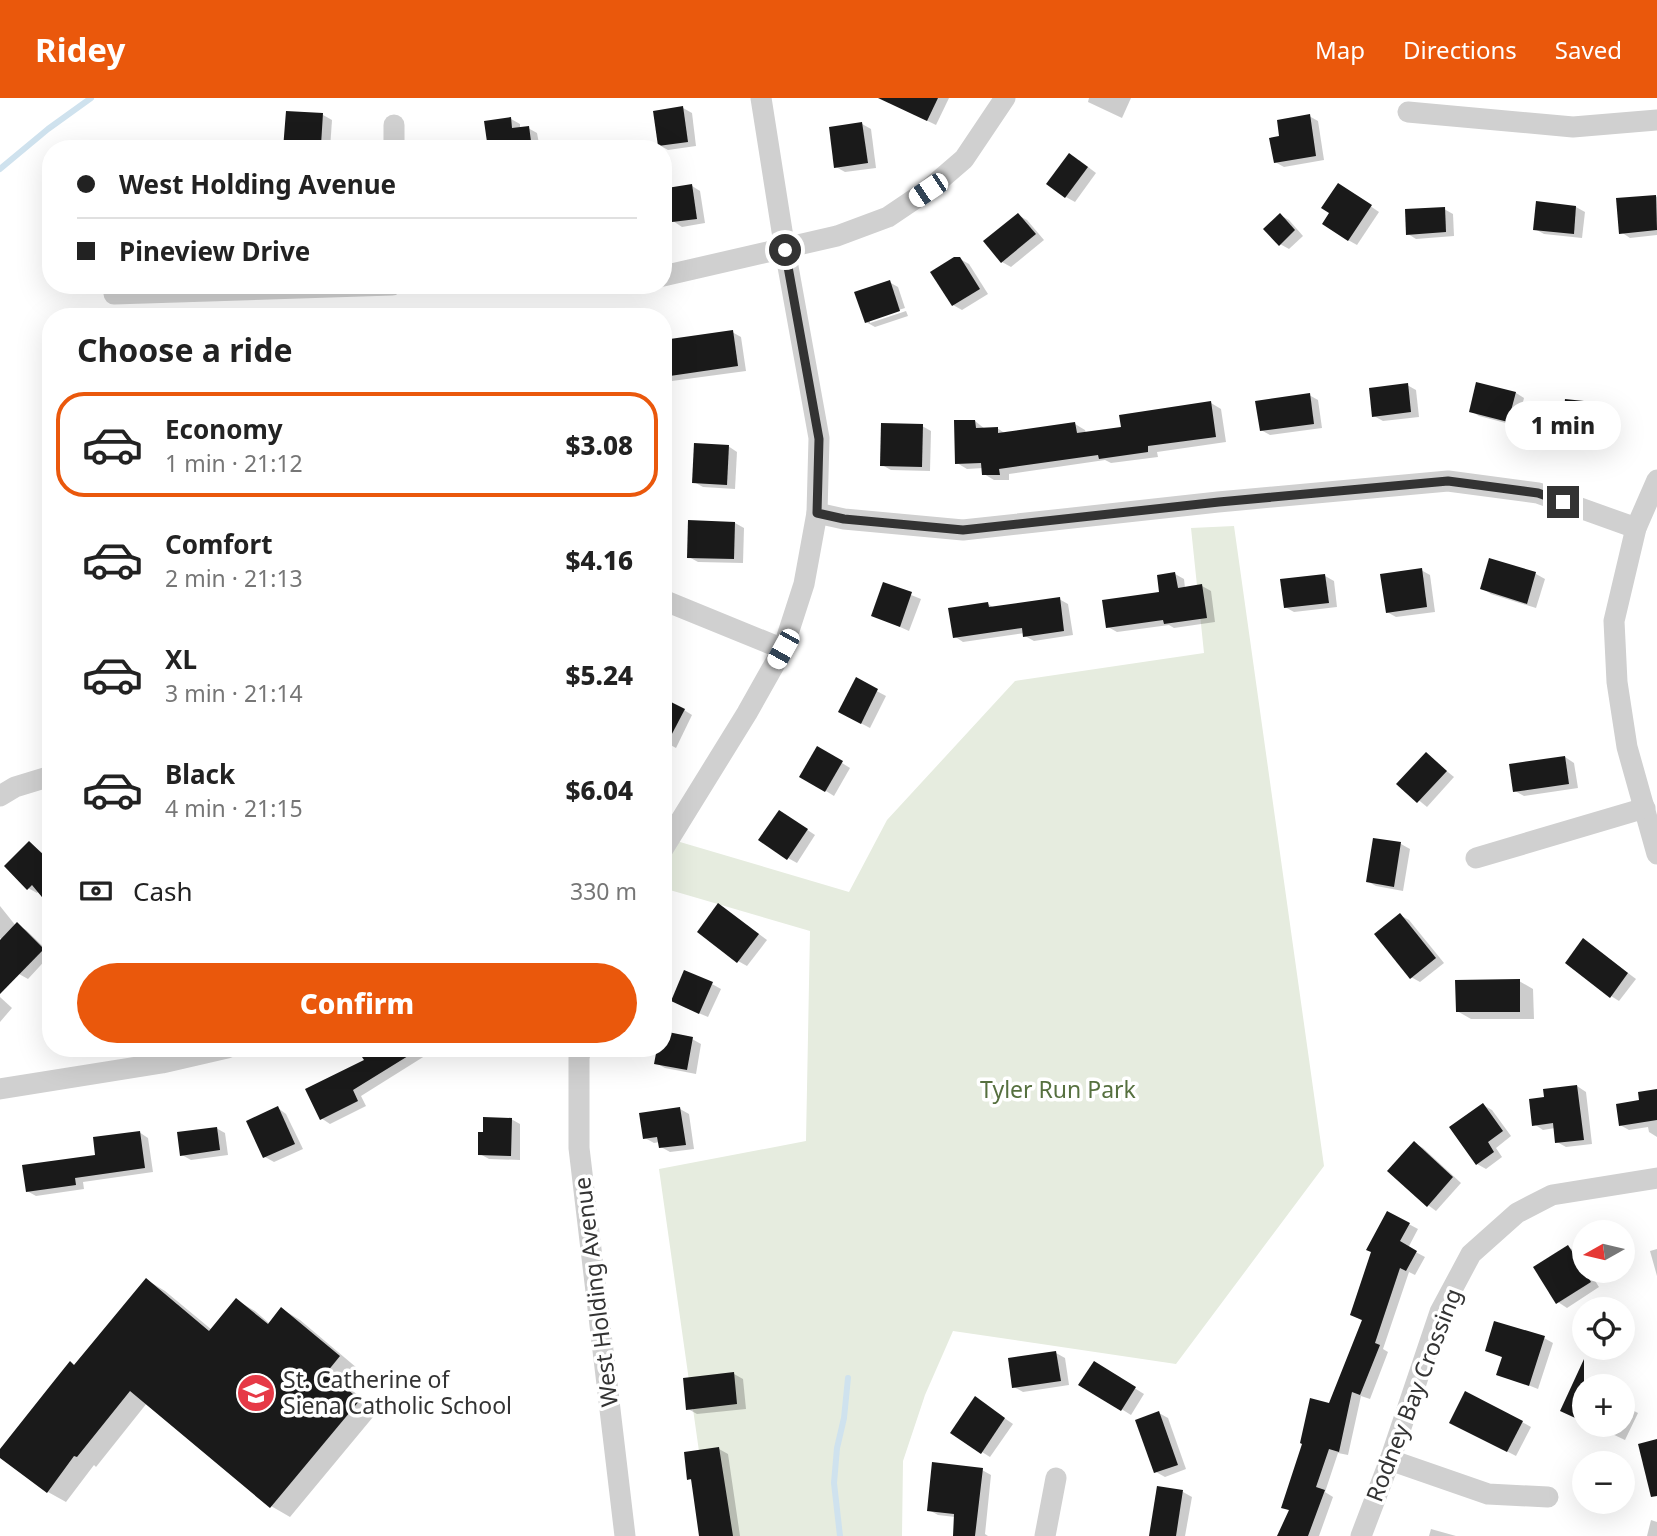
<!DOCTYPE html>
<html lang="en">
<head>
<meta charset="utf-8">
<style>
	:root { --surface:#fff; --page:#f2f2f2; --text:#222; --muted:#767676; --line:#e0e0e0; --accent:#ea580c }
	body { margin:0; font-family:"Noto Sans",sans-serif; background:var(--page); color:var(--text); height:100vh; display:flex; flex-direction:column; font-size:26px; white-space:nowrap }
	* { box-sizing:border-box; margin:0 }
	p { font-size:23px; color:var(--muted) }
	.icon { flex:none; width:38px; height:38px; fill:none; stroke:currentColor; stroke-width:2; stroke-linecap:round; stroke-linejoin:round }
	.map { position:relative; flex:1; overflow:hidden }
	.panel { position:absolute; left:42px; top:210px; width:630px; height:749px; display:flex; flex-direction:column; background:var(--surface); border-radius:28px; box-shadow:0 7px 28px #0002 }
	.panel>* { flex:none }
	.guide { position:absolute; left:42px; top:42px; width:630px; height:154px; border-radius:28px; box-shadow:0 7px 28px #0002; display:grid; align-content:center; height:154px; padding:0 35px; background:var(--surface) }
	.needle { width:46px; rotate:262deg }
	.controls { position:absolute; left:1572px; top:1122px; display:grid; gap:14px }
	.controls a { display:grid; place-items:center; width:63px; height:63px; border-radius:50%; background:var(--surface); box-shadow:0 7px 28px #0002; font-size:35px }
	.end { position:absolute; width:32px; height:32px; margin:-16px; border:9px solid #333; background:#fff; box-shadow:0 0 0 4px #fff }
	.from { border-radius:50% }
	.bubble { position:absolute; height:49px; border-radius:24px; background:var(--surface); box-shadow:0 7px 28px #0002; font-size:23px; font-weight:800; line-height:49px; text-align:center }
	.car { position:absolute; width:21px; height:42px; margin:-21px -10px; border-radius:9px; box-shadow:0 0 5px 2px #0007; background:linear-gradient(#fff 24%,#345 0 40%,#fff 0 76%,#345 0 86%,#fff 0) }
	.guide b { display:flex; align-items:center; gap:24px; height:66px; font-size:26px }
	.guide b+b { border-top:2px solid var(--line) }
	.guide i { width:18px; height:18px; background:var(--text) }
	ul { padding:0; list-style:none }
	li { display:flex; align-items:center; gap:21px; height:105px; margin:0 14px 10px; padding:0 21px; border:4px solid transparent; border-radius:28px }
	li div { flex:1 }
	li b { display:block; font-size:26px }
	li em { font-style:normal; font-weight:800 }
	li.active { border-color:var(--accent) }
	li>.icon { width:63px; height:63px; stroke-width:1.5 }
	h2 { padding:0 35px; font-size:32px; line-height:84px }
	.pay { display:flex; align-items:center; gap:18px; height:77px; padding:0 35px; font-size:26px }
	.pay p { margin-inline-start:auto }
	.action { display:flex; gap:14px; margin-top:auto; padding:14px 35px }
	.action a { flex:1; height:80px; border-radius:42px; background:var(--accent); color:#fff; font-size:28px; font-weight:800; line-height:80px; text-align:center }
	header { display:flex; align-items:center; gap:42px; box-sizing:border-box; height:98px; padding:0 35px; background:var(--accent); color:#fff }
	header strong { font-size:33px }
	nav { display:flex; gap:38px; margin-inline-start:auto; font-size:24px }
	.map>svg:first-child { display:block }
	.green { fill:#e6ecdf }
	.shadow { fill:#0003 }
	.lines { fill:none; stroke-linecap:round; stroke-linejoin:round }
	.stream { stroke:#cfe2ee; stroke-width:6 }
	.building { fill:#1a1a1a }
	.minor { stroke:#d0d0d0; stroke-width:21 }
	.route { stroke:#333; stroke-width:9 }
	.labels { text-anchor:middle; stroke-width:7; stroke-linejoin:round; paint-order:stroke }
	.park-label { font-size:23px; fill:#56703f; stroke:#fff }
	.street-label { font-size:23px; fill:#333; stroke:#fff }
	.poi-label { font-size:23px; fill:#333; stroke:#fff; text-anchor:start }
</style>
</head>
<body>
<header>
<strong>Ridey</strong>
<nav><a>Map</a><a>Directions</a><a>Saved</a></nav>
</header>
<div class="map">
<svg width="1657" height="1438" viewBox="0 0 1657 1438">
	<rect width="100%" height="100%" fill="#fff"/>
	<polygon class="green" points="1234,428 1324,1068 1176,1266 953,1233 925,1297 903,1363 902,1438 711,1438 659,1071 806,1043 810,833 663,790 663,739 849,794 887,722 1015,583 1204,555 1191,430"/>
	<g class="shadow">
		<polygon points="902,0 949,0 936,27 907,13"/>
		<polygon points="1089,0 1131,0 1122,20 1088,4"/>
		<polygon points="683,10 692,15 696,48 668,52 659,47"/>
		<polygon points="323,17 332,22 330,51 285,51"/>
		<polygon points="1309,18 1318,23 1324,62 1284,69 1275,64 1281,40"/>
		<polygon points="511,21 520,26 520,31 528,30 537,35 540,51 489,51"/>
		<polygon points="862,26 871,31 876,70 845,74 836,69"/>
		<polygon points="1079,62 1096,75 1075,104 1066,99"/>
		<polygon points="692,88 700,93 705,125 682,129 673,123"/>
		<polygon points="1347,92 1379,114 1357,147 1348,142"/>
		<polygon points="1655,98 1657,99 1657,137 1630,140 1621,134"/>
		<polygon points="1576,109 1585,114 1582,140 1544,136 1535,131"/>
		<polygon points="1444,111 1453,116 1454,138 1416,141 1408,136"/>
		<polygon points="1018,117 1027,122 1044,142 1011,169 1002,164"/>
		<polygon points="1280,117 1289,122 1303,138 1289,151 1280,146"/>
		<polygon points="960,161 969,166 988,196 962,212 953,207"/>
		<polygon points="889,184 898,189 905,210 870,221 870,225 906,213 908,218 875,229 866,224"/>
		<polygon points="732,234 741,239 746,273 672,283 663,279"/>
		<polygon points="1407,287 1416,292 1419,319 1383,323 1374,318"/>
		<polygon points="1516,295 1524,300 1517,328 1479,318 1471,313"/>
		<polygon points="1309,297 1318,302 1322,330 1270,337 1261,332"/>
		<polygon points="1566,303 1603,307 1612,312 1609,337 1572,334 1563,329"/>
		<polygon points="1211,305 1221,311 1226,344 1157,354 1158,359 1111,365 1105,362 1009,376 1009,382 994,382 984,376 983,370 967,371 957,365 975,323 985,331 997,330 1006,336 1075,326 1085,332 1086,335 1123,330"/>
		<polygon points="922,328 931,333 930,373 891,372 882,367"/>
		<polygon points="728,348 737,354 735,391 703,389 694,384"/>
		<polygon points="690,424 735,425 744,430 743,465 698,464 689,459"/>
		<polygon points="1491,462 1536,476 1545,481 1536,510 1491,496 1482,490"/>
		<polygon points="1421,472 1430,477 1435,514 1396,519 1387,514"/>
		<polygon points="1175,476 1184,481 1185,490 1202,488 1211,493 1215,524 1174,530 1169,527 1117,534 1108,529 1161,495"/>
		<polygon points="1325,478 1334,483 1337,509 1294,514 1285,509"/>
		<polygon points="884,486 921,501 909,533 873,517"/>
		<polygon points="1059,501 1068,506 1073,537 1034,543 1025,538 1025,535 963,544 954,538 988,506 994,510"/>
		<polygon points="856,582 886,598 870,630 849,619"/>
		<polygon points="684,612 692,617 676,650 663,643"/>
		<polygon points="818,650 850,670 834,698 802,678"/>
		<polygon points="1426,656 1454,679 1427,709 1399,686"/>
		<polygon points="1565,659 1574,665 1578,690 1524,698 1515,693"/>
		<polygon points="788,719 815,737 797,765 788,760"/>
		<polygon points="1375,742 1401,746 1410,751 1403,793 1376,788 1367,783"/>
		<polygon points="30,745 51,762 51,808 39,793 37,795 28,790"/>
		<polygon points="0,808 16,828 17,827 26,832 51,856 28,881 19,876 0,857 7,847 0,840"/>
		<polygon points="728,813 767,842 747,868 738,863"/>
		<polygon points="1400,817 1409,822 1444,865 1420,884 1411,879"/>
		<polygon points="1592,848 1636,881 1619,903 1611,898"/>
		<polygon points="1519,883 1533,891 1534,921 1471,921 1457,913"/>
		<polygon points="712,886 721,891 708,919 682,908"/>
		<polygon points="0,899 12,910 0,924"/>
		<polygon points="692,941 701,946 696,976 665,970 656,965 663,950"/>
		<polygon points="368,950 424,950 428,956 361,998 366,1008 330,1026 321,1020 366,963"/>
		<polygon points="500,950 536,950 535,958"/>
		<polygon points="1577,988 1586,994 1592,1046 1566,1049 1557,1044 1555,1030 1543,1032 1534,1026 1546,1000"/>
		<polygon points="1657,993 1657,1039 1649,1034 1648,1029 1629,1032 1620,1027 1641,1004"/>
		<polygon points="1483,1007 1492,1012 1511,1038 1496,1050 1502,1059 1486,1071 1477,1066"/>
		<polygon points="278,1010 286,1016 303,1051 274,1064 265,1059"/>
		<polygon points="680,1011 689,1016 694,1051 670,1054 661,1049 660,1044 654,1045 645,1040"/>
		<polygon points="511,1021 520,1026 520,1062 489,1061 480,1056"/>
		<polygon points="216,1030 225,1035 228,1057 191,1062 182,1057"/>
		<polygon points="139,1034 148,1040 153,1074 83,1084 84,1091 36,1098 27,1093 97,1058"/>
		<polygon points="1414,1045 1423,1050 1461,1085 1436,1113 1428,1107"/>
		<polygon points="1388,1115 1418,1131 1408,1150 1425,1159 1415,1177 1409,1174 1383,1251 1388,1254 1370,1301 1361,1298 1348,1357 1338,1355 1325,1394 1333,1399 1319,1438 1278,1438 1290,1413 1283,1409 1330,1307 1363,1223 1352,1217"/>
		<polygon points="1568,1149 1577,1154 1584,1165 1584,1172 1588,1172 1599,1189 1567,1210 1558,1204"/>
		<polygon points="1657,1151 1657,1178 1650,1153"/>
		<polygon points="147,1182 165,1193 212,1232 236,1202 255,1213 270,1226 282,1211 300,1222 357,1270 344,1286 378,1313 290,1419 271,1408 147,1305 96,1369 94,1367 66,1404 48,1394 0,1357 0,1354"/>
		<polygon points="1544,1240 1553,1245 1538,1291 1499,1276 1504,1260 1487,1252"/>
		<polygon points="1056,1255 1065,1260 1069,1287 1023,1294 1014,1289"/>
		<polygon points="1094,1265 1144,1296 1131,1317 1081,1286"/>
		<polygon points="734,1276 743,1281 746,1311 697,1316 688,1311"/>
		<polygon points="984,1306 1013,1326 990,1359 982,1354"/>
		<polygon points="1622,1307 1638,1315 1625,1342 1591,1326 1622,1326"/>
		<polygon points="1159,1315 1168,1320 1186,1371 1165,1379 1156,1374"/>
		<polygon points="1522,1324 1531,1329 1516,1358 1460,1329"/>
		<polygon points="719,1351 728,1356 740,1438 701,1438 693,1383 689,1381"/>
		<polygon points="982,1372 991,1377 985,1436 988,1438 955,1438 955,1419 938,1417 929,1412"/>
		<polygon points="1158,1390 1183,1394 1192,1399 1185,1438 1150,1438"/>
		<polygon points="1651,1422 1657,1424 1657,1438 1647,1438"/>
		<polygon points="1431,1431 1456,1438 1429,1438"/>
	</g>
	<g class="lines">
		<g class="stream">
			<polyline points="0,71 48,31 91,0"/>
			<polyline points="840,1438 834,1385 837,1350 844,1320 848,1280"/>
		</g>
	</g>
	<g class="building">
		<polygon points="878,0 938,0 927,23"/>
		<polygon points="683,8 688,44 658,48 653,13"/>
		<polygon points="286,13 323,15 321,47 306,46 305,51 283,51"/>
		<polygon points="1310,16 1316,58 1274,65 1269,40 1279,38 1277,22"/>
		<polygon points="511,19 512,30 529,28 532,51 488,51 484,23"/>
		<polygon points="862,24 868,65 834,70 829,29"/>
		<polygon points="1069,55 1088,69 1065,100 1046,86"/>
		<polygon points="1338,85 1372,107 1348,143 1322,126 1329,115 1321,110"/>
		<polygon points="692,86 697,121 672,124 667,90"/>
		<polygon points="1656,97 1657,132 1619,136 1616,100"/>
		<polygon points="1536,103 1576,108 1574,136 1533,132"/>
		<polygon points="1445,109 1446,134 1406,137 1405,111"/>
		<polygon points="1018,115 1036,136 1001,165 983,143"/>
		<polygon points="1280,115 1295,132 1279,148 1263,131"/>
		<polygon points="954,159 960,159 980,191 952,208 930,174"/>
		<polygon points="890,182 900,213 865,225 854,194"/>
		<polygon points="733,232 738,268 663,279 663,242"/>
		<polygon points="1476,284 1516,294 1508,324 1469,314"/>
		<polygon points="1408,285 1411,314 1372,319 1369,290"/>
		<polygon points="1310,295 1314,326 1260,333 1255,303"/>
		<polygon points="1565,301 1603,305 1601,333 1562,329"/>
		<polygon points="1211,303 1216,339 1148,348 1148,354 1099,361 1098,357 999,371 1000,377 982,377 981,365 955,366 954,322 975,322 976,330 998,329 998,335 1075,324 1077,335 1121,329 1119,317"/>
		<polygon points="881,325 923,326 922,369 880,368"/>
		<polygon points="694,345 729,347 727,387 692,385"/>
		<polygon points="688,422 735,424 734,461 687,460"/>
		<polygon points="1489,460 1536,474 1527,506 1480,491"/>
		<polygon points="1422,470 1427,509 1386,515 1380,476"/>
		<polygon points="1175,474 1178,490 1202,486 1207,520 1164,526 1163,522 1106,530 1102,502 1159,494 1157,477"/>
		<polygon points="1325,476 1329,505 1284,510 1280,481"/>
		<polygon points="883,484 912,494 900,529 871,518"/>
		<polygon points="1060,499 1064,533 1023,539 1022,530 953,540 948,510 988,504 989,509"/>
		<polygon points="856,579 878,591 861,626 838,614"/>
		<polygon points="663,600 685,611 663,653"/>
		<polygon points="817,648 843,663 825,694 799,679"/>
		<polygon points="1426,654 1447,673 1417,705 1396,686"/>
		<polygon points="1565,658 1569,686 1513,694 1509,666"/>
		<polygon points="779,712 808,731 787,762 758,742"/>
		<polygon points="1373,740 1401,744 1394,789 1366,784"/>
		<polygon points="29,743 51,764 51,810 32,787 27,792 4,768"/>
		<polygon points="718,805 759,836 737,865 697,834"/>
		<polygon points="1400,815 1436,860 1410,881 1374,836"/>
		<polygon points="17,824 44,851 0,896 0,842"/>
		<polygon points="1583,840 1628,875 1610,900 1565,865"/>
		<polygon points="684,872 713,884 699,916 671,903"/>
		<polygon points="1520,881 1520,914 1456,914 1455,882"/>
		<polygon points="663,933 693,939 687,972 654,966 657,950 663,950"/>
		<polygon points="356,950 421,950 353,992 358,1003 320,1022 305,991 364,962"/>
		<polygon points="1577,987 1584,1042 1555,1045 1553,1025 1532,1028 1529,1001 1544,999 1543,991"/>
		<polygon points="1657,991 1657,1022 1619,1028 1616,1006 1639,1002 1638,994"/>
		<polygon points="1483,1005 1503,1033 1488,1044 1494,1054 1476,1067 1449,1029"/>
		<polygon points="278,1008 295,1046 263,1060 246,1023"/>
		<polygon points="680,1009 686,1047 659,1050 657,1039 643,1041 639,1015"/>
		<polygon points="483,1019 512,1020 511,1058 478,1057 478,1034 483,1034"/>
		<polygon points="217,1029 220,1052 180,1058 177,1034"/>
		<polygon points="140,1033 145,1070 75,1080 76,1087 26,1094 22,1067 95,1057 93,1039"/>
		<polygon points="1414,1043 1453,1079 1427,1109 1387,1073"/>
		<polygon points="1387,1113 1410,1125 1400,1143 1417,1153 1406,1173 1400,1170 1375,1245 1380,1247 1360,1297 1352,1294 1339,1354 1329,1351 1316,1389 1325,1392 1308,1438 1277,1438 1289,1412 1281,1410 1302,1346 1300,1345 1310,1300 1329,1305 1362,1222 1350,1217 1371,1154 1366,1152"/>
		<polygon points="1568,1147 1591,1184 1556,1206 1533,1169"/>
		<polygon points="146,1180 209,1233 236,1200 268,1226 281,1209 340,1258 327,1274 360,1302 270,1410 130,1293 77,1359 74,1358 47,1395 0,1360 0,1351 50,1288 70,1263 74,1267"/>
		<polygon points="1494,1223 1545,1238 1529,1288 1496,1277 1502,1259 1485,1253"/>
		<polygon points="1056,1253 1061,1283 1012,1290 1008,1260"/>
		<polygon points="1584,1261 1584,1324 1560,1313"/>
		<polygon points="1094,1263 1136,1289 1121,1313 1078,1287"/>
		<polygon points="734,1274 737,1306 686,1312 683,1280"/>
		<polygon points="1465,1293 1523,1323 1507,1354 1449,1325"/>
		<polygon points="975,1298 1005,1320 981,1356 950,1335"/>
		<polygon points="1159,1313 1178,1367 1154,1375 1135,1322"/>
		<polygon points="1657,1341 1657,1398 1651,1399 1638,1346"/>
		<polygon points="719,1349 733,1438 699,1438 691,1381 687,1382 684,1354"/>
		<polygon points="932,1364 983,1370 975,1438 953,1438 954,1416 927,1413"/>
		<polygon points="1157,1388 1183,1392 1176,1438 1149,1438"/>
	</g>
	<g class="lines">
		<g class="minor">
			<polyline points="1408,14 1573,29 1657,22"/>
			<polyline points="394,27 394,51"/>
			<polyline points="663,178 837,138 888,119 928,92 964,61 1005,0"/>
			<polyline points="114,196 392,187"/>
			<polyline points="1657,382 1636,430 1614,523 1617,584 1627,649 1657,756"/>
			<polyline points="817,415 844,421 963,432 1218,404 1448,383 1538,395 1636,430"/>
			<polyline points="663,502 783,551"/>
			<polyline points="0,698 15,689 51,678"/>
			<polyline points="663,751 747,615 783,551 804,486 817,415 819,340 785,152 761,0"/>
			<polyline points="1476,760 1645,710"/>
			<polyline points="581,950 579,960 579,1050 625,1438"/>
			<polyline points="0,991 162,965 227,950"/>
			<polyline points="1390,1362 1488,1396 1548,1399"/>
			<polyline points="1045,1438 1056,1380"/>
			<polyline points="1361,1438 1390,1362 1440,1214 1471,1156 1517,1115 1552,1097 1657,1080"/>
		</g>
	</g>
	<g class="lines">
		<polyline class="route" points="785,152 819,341 817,415 844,421 963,432 1219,404 1448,383 1538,395 1563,404"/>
	</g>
	<defs>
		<symbol id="school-disc" viewBox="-11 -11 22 22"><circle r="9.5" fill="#e63946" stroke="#fff"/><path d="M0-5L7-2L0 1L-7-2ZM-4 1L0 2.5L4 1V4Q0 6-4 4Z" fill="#fff"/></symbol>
	</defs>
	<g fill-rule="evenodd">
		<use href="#school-disc" x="234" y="1273" width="44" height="44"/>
	</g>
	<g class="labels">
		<g class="park-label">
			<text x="1058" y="1000">Tyler Run Park</text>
		</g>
		<g class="street-label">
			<text transform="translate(596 1194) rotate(-97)" y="8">West Holding Avenue</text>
			<text transform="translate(1414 1297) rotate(-69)" y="8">Rodney Bay Crossing</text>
		</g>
		<g class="poi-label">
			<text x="283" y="1290">St. Catherine of<tspan x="283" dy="26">Siena Catholic School</tspan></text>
		</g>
	</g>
</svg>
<div class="controls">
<a><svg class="needle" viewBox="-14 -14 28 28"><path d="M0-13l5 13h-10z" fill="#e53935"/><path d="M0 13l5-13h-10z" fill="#767676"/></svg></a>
<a><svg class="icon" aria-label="locate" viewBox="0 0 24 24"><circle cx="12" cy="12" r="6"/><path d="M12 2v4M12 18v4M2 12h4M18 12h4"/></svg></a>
<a>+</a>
<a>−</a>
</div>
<i class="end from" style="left:785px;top:152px"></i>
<i class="end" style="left:1563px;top:404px"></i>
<div class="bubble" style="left:1505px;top:303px;width:116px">1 min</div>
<i class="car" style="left:928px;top:92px;rotate:236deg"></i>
<i class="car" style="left:783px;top:551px;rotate:209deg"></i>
<div class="guide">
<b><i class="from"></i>West Holding Avenue</b>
<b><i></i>Pineview Drive</b>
</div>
<section class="panel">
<h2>Choose a ride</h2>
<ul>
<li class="active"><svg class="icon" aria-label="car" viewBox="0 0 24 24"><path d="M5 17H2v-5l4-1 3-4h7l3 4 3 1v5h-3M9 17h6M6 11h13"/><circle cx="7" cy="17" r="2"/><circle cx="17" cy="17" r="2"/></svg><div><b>Economy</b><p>1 min · 21:12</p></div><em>$3.08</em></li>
<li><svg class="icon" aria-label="car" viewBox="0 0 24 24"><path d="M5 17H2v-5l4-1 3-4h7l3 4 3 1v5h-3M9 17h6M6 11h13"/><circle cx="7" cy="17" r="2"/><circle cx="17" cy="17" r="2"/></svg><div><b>Comfort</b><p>2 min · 21:13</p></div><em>$4.16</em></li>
<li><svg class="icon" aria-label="car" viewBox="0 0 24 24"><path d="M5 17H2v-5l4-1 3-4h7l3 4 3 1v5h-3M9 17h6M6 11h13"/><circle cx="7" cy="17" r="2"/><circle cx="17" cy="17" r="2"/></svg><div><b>XL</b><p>3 min · 21:14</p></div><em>$5.24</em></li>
<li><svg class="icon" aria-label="car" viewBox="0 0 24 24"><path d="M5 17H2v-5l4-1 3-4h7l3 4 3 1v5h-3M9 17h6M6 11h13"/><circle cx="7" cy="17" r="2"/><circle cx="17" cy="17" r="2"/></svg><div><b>Black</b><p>4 min · 21:15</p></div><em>$6.04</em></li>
</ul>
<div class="pay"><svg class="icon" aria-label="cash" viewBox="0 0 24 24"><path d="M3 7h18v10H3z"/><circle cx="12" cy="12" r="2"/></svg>Cash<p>330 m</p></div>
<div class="action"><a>Confirm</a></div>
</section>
</div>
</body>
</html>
